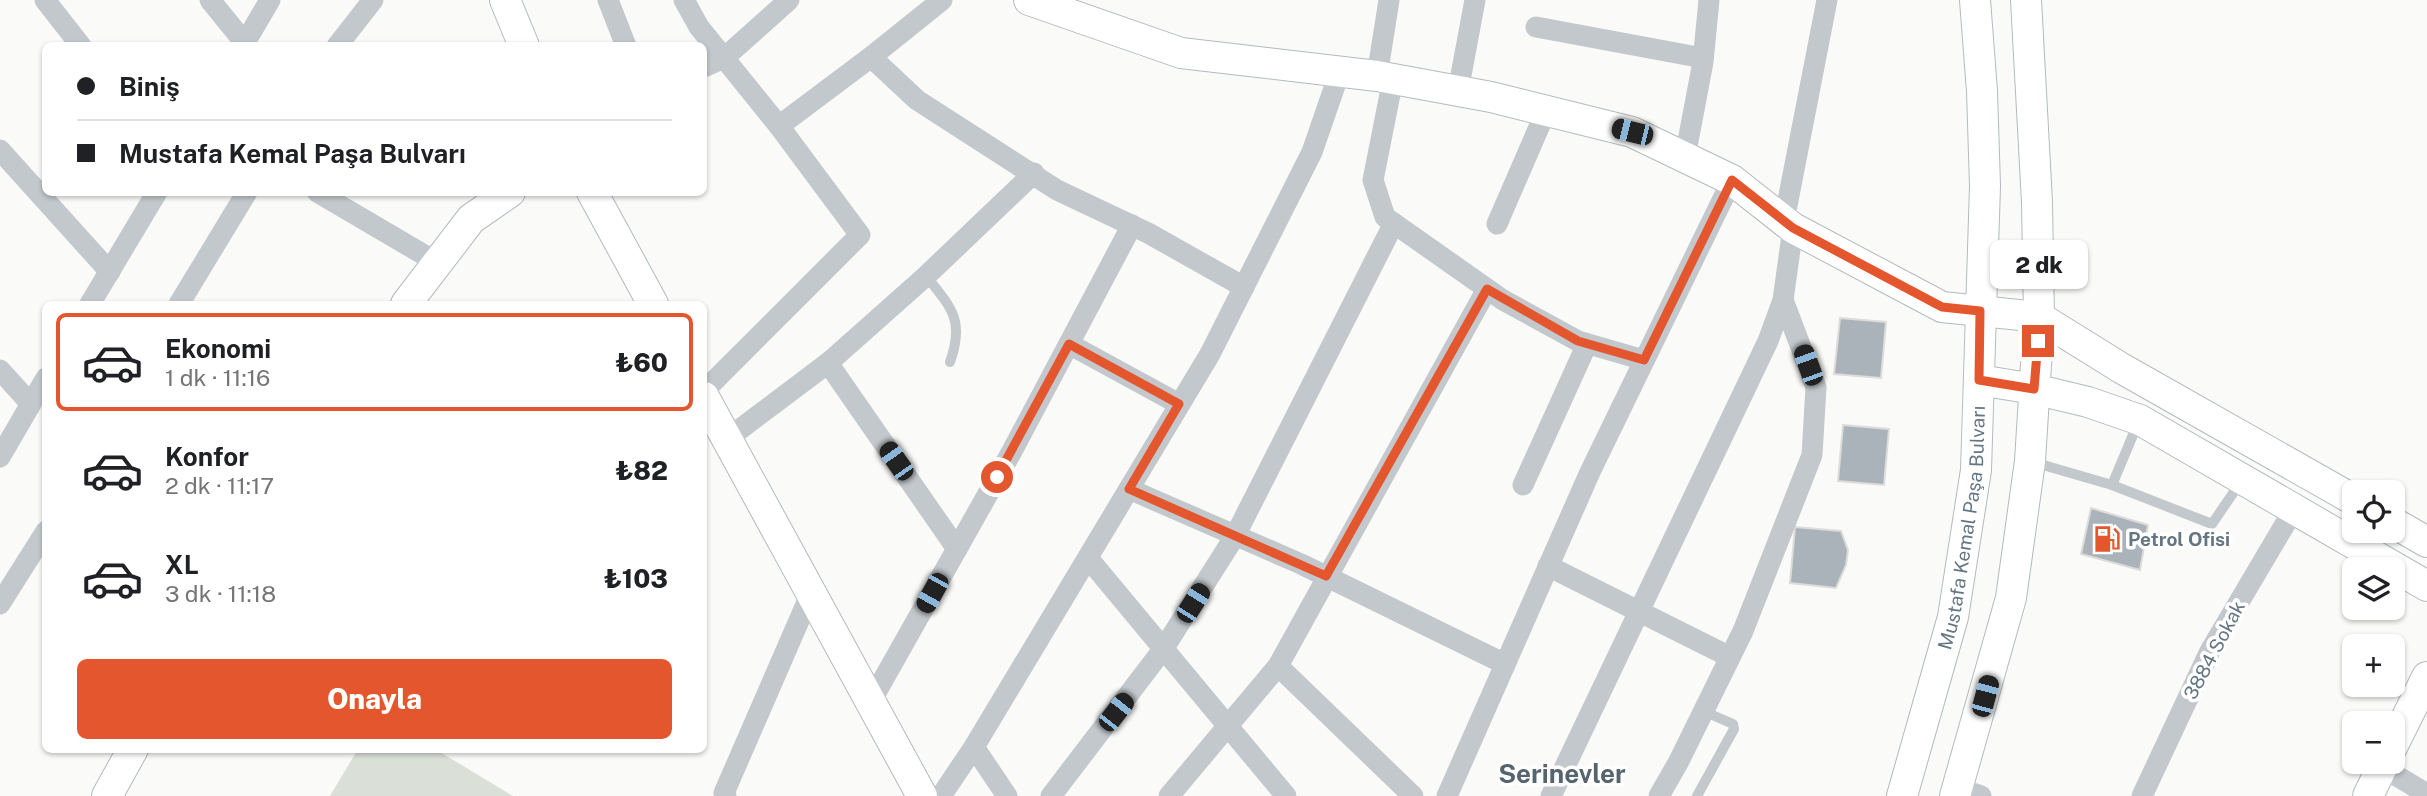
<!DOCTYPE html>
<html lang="tr">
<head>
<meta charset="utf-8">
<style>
	:root { --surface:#fff; --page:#f2f2f2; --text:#202124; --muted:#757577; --line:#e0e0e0; --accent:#e4572e }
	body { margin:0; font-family:"Public Sans",sans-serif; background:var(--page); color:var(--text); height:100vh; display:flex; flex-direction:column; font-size:26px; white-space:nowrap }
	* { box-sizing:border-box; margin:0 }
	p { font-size:23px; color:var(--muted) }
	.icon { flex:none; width:38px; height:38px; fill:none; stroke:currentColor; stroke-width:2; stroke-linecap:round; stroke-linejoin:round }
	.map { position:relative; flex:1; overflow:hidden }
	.side { position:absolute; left:42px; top:301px; width:665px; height:452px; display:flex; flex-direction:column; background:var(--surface); border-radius:10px; box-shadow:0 2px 5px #0004 }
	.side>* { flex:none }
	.top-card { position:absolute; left:42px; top:42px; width:665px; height:154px; border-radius:10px; box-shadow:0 2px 5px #0004; display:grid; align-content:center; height:154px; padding:0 35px; background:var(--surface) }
	.fabs { position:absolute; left:2342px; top:480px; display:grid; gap:14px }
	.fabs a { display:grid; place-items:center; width:63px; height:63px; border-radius:10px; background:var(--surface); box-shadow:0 2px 5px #0004; font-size:35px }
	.end { position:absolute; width:32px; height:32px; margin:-16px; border:9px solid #e4572e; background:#fff; box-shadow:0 0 0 4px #fff }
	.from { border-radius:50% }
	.bubble { position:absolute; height:49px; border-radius:10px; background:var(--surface); box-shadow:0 2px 5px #0004; font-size:23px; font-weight:800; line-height:49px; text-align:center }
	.car { position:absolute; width:21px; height:42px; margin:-21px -10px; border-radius:9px; box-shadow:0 0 5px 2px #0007; background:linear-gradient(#222 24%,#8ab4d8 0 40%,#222 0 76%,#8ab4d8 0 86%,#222 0) }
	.top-card b { display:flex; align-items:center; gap:24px; height:66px; font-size:26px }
	.top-card b+b { border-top:2px solid var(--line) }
	.top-card i { width:18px; height:18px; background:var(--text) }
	ul { padding:12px 0 0; list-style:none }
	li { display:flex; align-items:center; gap:21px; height:98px; margin:0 14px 10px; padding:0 21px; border:4px solid transparent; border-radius:10px }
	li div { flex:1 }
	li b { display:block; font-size:26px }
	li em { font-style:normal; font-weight:800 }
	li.active { border-color:var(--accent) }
	li>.icon { width:63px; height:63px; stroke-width:1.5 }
	.primary-button { display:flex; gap:14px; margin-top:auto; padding:14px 35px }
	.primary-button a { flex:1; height:80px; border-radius:10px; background:var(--accent); color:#fff; font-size:28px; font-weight:800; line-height:80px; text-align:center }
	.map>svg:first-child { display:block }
	.green { fill:#dadfd7 }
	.building { fill:#aab3b9; stroke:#dcdcda; stroke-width:2 }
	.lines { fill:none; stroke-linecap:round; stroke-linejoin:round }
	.secondary-casing { stroke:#b3babf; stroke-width:32 }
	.lane { stroke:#c3c8cc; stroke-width:10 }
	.street { stroke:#c3c8cc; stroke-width:21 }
	.secondary { stroke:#fff; stroke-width:30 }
	.route { stroke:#e4572e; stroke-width:9 }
	.labels { text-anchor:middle; stroke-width:7; stroke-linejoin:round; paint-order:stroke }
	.street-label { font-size:19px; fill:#657683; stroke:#fff }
	.poi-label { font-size:19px; font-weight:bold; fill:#657683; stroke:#fff; text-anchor:start }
	.district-label { font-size:26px; font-weight:bold; fill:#57646e; stroke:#fff }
</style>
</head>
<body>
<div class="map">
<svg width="2427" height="796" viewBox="0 0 2427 796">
	<rect width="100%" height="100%" fill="#fafaf8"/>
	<polygon class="green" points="358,749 435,749 513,796 330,796"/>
	<g class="building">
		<polygon points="1840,318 1886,322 1881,378 1834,374"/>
		<polygon points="1843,425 1889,429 1884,485 1838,481"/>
		<polygon points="2091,508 2148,525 2140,570 2081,554"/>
		<polygon points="1795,527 1841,531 1848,550 1846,565 1836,588 1790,583"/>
	</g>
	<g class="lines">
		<defs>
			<g id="secondary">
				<polyline points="505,0 524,46"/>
				<polyline points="1029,0 1181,53 1377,76 1491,97 1632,132 1732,180 1793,228 1942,307 2039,317 2121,368 2354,500"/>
				<polyline points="592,192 653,304"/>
				<polyline points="406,304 471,219 510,192"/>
				<polyline points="1979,380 2034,389 2088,402 2140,420 2427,586"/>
				<polyline points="704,397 922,796"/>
				<polyline points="2392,522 2427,542"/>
				<polyline points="2392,747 2427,677"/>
				<polyline points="107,796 133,749"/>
				<path id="s1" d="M1902 796 1953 617 1976 470 1985 186 1982 91 1975 0"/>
				<polyline points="1955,796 2011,598 2030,461 2039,317 2037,202 2026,0"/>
				<polyline points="2368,796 2385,761"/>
			</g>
		</defs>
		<use href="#secondary" class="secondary-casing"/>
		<g class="lane">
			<path d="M926 276C951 307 965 320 950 362"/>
			<polyline points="2033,462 2112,485 2212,524 2242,480"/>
			<polyline points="2112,485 2138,423"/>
			<polyline points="1697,796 1734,729 1733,724 1703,711"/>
		</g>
		<g class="street">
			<polyline points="45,0 81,46"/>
			<polyline points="210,0 245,43"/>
			<polyline points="608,0 626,46"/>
			<polyline points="684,0 699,27 779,126 860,235 704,391"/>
			<polyline points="1536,27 1703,58"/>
			<polyline points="243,46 270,0"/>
			<polyline points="337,46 373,0"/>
			<polyline points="871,57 917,100 1057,190 1148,233 1244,287"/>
			<polyline points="704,67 724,58 789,0"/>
			<polyline points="1377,76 1389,0"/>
			<polyline points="1393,79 1373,180 1385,217 1503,300 1578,341 1644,360"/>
			<polyline points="1458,91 1475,0"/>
			<polyline points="779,126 871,57 942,0"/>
			<polyline points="0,150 110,272"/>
			<polyline points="1685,157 1703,62 1709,0"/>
			<polyline points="317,192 438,263"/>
			<polyline points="1784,221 1827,0"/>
			<polyline points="1497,224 1546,111"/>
			<polyline points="90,304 157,192"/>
			<polyline points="179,304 247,192"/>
			<polyline points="1069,344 1179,404"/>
			<polyline points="828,363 957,549"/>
			<polyline points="0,370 30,403"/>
			<polyline points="727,439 828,363 926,276 1034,173"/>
			<polyline points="0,457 46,378"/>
			<polyline points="1523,485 1587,344"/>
			<polyline points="1129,489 1301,564 1505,664"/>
			<polyline points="1088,558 1286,796"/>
			<polyline points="1548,566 1730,657"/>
			<polyline points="0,604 46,531"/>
			<polyline points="1278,666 1413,796"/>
			<polyline points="870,703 1011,453 1132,225"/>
			<polyline points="974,747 1007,796"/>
			<polyline points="2382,767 2427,794"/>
			<polyline points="1958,788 1981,796"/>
			<polyline points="726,796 724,793 811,593"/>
			<polyline points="941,796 974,747 1210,354 1312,152 1340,71"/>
			<polyline points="1051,796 1164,648 1235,536 1394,223"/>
			<polyline points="1169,796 1278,666 1487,289"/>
			<polyline points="1447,796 1590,472 1732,180"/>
			<polyline points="1551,796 1768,341 1783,300 1793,228"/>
			<polyline points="1659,796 1679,761 1743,631 1812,455 1816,387 1783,300"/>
			<polyline points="2142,796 2210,651 2294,509"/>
		</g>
		<use href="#secondary" class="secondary"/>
	</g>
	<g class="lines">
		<polyline class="route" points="997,477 1069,344 1179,404 1129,489 1326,576 1487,289 1578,341 1644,360 1732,180 1793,228 1878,273 1942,307 1980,311 1979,380 2034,389 2038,341"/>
	</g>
	<defs>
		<symbol id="fuel-bare" viewBox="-9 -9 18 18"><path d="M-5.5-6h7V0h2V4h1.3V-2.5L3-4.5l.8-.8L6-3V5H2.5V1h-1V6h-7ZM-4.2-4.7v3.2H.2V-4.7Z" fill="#e4572e" stroke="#fff" stroke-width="2.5" paint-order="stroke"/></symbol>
	</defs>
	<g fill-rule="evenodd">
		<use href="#fuel-bare" x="2088" y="520" width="38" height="38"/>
	</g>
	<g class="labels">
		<g class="street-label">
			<text dy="7" stroke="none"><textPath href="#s1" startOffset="276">Mustafa Kemal Paşa Bulvarı</textPath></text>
			<text transform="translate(2214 650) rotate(-62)" y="7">3884 Sokak</text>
		</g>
		<g class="poi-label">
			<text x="2128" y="546">Petrol Ofisi</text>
		</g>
		<g class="district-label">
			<text x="1562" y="783">Serinevler</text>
		</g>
	</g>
</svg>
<div class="fabs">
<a><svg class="icon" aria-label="locate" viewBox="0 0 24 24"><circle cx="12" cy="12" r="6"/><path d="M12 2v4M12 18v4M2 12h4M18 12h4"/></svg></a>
<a><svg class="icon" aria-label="layers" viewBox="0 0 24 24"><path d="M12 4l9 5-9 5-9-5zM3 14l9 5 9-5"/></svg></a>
<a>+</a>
<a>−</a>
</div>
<i class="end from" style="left:997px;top:477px"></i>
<i class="end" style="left:2038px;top:341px"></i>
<div class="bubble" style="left:1990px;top:240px;width:98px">2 dk</div>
<i class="car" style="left:1632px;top:132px;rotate:284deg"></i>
<i class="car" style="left:1808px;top:365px;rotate:340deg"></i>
<i class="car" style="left:896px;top:461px;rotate:325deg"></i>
<i class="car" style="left:932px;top:593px;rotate:209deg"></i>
<i class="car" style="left:1193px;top:603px;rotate:32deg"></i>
<i class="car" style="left:1985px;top:696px;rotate:15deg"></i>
<i class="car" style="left:1116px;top:712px;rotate:38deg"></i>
<div class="top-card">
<b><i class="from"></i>Biniş</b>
<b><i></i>Mustafa Kemal Paşa Bulvarı</b>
</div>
<section class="side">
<ul>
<li class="active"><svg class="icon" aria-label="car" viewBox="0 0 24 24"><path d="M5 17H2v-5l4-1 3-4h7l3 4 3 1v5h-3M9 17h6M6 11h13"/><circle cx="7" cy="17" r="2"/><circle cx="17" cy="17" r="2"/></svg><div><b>Ekonomi</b><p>1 dk · 11:16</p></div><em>₺60</em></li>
<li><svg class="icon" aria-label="car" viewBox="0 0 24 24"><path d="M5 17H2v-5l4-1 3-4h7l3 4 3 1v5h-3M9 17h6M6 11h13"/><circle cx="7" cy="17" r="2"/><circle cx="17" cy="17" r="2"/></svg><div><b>Konfor</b><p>2 dk · 11:17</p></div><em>₺82</em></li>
<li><svg class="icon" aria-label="car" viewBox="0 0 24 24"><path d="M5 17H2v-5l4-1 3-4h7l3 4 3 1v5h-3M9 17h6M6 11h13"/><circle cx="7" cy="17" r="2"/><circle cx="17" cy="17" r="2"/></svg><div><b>XL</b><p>3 dk · 11:18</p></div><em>₺103</em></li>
</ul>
<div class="primary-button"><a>Onayla</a></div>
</section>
</div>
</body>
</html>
